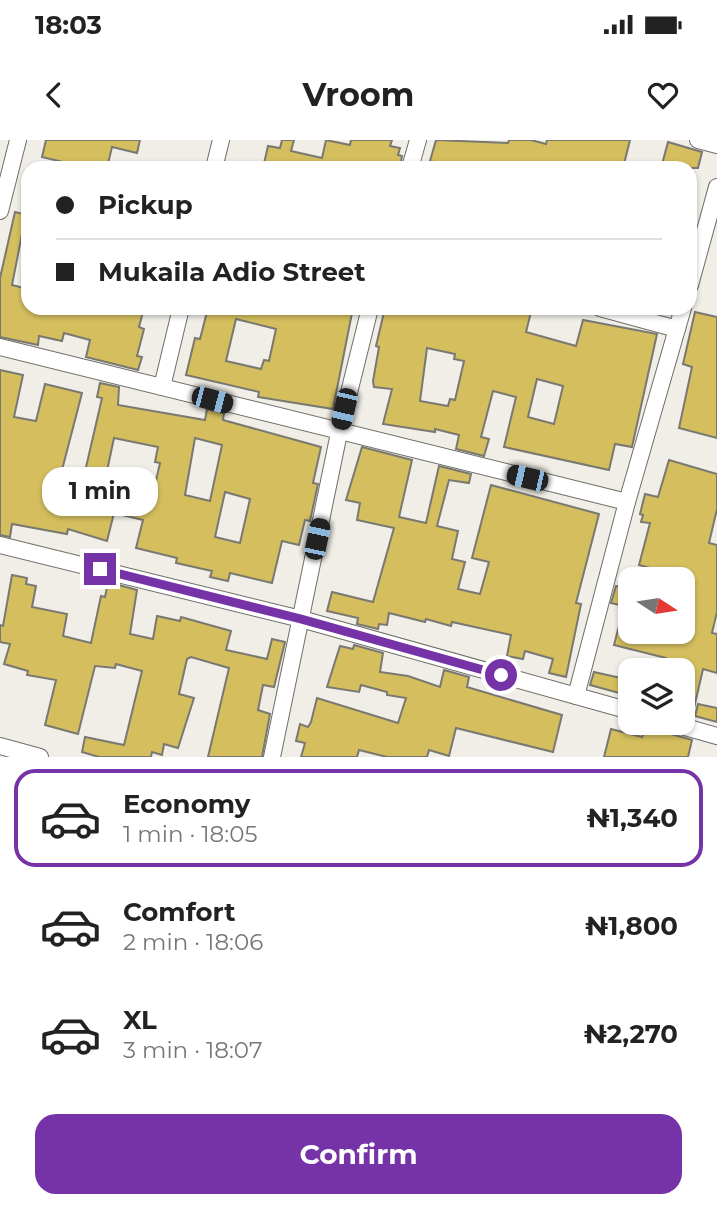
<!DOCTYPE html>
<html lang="en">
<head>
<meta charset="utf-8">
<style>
	:root { --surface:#fff; --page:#f6f6f6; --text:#222; --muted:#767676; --line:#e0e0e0; --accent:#7533a7 }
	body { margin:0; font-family:Montserrat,sans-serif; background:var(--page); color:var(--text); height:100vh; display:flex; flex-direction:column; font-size:26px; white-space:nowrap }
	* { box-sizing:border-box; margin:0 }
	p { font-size:23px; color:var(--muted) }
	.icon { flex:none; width:38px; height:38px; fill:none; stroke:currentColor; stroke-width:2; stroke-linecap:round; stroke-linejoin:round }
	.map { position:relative; height:617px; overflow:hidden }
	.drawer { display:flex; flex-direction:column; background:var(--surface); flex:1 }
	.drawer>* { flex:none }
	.banner { position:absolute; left:21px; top:21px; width:676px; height:154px; border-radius:21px; box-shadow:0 2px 5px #0004; display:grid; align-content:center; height:154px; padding:0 35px; background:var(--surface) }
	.needle { width:46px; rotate:102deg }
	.tools { position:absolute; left:618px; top:427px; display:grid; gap:14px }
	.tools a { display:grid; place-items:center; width:77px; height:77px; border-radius:14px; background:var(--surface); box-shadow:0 2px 5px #0004; font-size:35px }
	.end { position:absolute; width:32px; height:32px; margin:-16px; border:9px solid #7533a7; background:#fff; box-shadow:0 0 0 4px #fff }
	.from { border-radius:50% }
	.bubble { position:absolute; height:49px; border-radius:21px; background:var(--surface); box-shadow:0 2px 5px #0004; font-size:23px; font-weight:700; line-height:49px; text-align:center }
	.car { position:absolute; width:21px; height:42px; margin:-21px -10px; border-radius:9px; box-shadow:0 0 5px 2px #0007; background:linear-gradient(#222 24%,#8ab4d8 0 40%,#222 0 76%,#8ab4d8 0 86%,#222 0) }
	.banner b { display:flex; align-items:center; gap:24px; height:66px; font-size:26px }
	.banner b+b { border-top:2px solid var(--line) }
	.banner i { width:18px; height:18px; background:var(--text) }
	ul { padding:12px 0 0; list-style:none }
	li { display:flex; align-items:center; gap:21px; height:98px; margin:0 14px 10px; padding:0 21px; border:4px solid transparent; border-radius:21px }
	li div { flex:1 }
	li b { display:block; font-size:26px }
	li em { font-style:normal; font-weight:700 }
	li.current { border-color:var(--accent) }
	li>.icon { width:63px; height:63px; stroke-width:1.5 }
	.cta { display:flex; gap:14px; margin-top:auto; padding:14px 35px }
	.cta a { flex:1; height:80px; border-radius:21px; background:var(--accent); color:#fff; font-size:28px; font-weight:700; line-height:80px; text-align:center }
	.status { display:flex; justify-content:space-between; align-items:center; height:49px; padding:0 35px; background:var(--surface); direction:ltr }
	.status svg { height:19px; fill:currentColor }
	header { display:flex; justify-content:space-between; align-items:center; height:91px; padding:0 35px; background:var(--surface); font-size:32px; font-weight:700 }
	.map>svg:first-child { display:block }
	.building { fill:#d4be5e; stroke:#797871; stroke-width:2; fill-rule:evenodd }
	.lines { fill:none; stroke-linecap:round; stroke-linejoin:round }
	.minor-casing { stroke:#6f6e67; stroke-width:18 }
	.minor { stroke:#fff; stroke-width:16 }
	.route { stroke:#7533a7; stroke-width:9 }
</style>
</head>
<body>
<div class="status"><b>18:03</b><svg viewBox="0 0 49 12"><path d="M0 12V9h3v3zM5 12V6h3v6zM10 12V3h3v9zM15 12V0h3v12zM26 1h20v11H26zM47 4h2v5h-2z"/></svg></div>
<header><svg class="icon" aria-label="back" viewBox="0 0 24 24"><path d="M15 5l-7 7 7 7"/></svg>Vroom<svg class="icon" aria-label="heart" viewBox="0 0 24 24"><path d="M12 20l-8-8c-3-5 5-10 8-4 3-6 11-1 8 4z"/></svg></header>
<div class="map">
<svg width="717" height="617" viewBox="0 0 717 617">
	<rect width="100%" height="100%" fill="#f0eee7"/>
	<g class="building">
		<polygon points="46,0 140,0 137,13 112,7 107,28 88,28 42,17"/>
		<polygon points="282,0 294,0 291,11 322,18 326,0 350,5 351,0 392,0 390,6 400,8 398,15 402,16 400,28 263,28 268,6 280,8"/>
		<polygon points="436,0 508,3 509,0 531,0 546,4 547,0 630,0 623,28 454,28 430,21"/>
		<polygon points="668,2 702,12 698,28 661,28"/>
		<polygon points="15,72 28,75 28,87 26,95 22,94 12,145 28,149 28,168 144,168 139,187 144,189 137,216 142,217 138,230 86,217 90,200 64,193 62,201 39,196 38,205 0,197 0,138"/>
		<path d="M208 168H353L333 269 258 257 259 252 186 235 195 198 200 199ZM236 179 276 189 269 221 264 220 261 229 226 221Z"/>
		<path d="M385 168H532L526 192 576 206 583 180 657 194 632 307 615 304 609 330 504 307 516 257 493 251 481 297 489 299 484 316 456 309 459 295 435 289V292L383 284 392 249 374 247 373 241 379 207 376 206ZM427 208 455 214 454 219 464 221 455 260 450 259 448 266 420 261ZM537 239 563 246 554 284 528 277Z"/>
		<polygon points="695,172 717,177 717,298 679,288 692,227 683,224"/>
		<path d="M0 230 23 235 14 277 36 281 45 244 82 253 55 357 78 362 102 258 97 257 100 243 119 247 118 265 205 280 207 269 224 273 223 280 321 307 313 343 318 344 310 381 305 380 299 405 282 401 272 443 230 433 228 441 210 437 212 431 176 423 177 418 136 408 143 380 114 373 107 401 68 389 67 394 12 384 10 397 0 395ZM114 298 158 307 155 322 160 323 154 349 130 344 126 360 97 353 103 330 107 331ZM195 298 222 305 210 361 185 355ZM225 352 250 359 240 403 215 397Z"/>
		<polygon points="362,307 412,320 399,377 426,383 439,326 471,334 469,343 449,340 437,386 458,391 452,419 465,422 458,449 480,454 489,422 472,418 491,345 599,374 576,463 581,464 566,537 549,533 553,519 525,511 523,519 507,516 511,495 452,482 451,486 426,479 425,482 389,473 387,485 379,484 378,489 357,484 358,478 327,471 332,452 373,462 394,388 357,380 360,363 346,360"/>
		<polygon points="669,320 717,334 717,369 709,403 717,405 717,472 712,493 717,494 717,533 703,529 694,568 682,566 682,530 663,530 666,518 614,505 624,466 611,463 616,446 629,449 626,459 630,459 630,492 682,492 682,437 639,425 650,383 641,382 643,375 640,374 645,354 658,357"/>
		<polygon points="12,435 27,438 26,444 36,446 32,467 67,474 63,496 91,503 101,456 105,457 108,442 137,450 130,494 153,499 157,476 180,481 181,477 231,491 226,510 267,519 272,499 285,502 274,547 263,545 258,570 270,574 262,617 208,617 229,528 191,517 187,519 179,554 194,558 178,608 164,604 162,615 152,612 151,617 99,617 82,612 85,597 124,605 142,531 116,524 115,528 95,526 78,594 45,585 56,540 27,535 28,531 4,524 10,504 0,502 0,485 3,486"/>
		<polygon points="354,505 383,513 380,532 408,536 440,547 444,530 469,537 467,547 562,575 553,612 456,588 449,616 429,610 427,617 387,617 359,610 357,617 301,617 305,603 296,601 300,584 308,587 311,582 317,558 398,583 406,558 387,555 387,552 361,545 359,552 327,547 340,506 353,509"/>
		<polygon points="594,532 630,540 630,556 590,545"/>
		<polygon points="698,564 717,568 717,582 695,576"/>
		<polygon points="657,585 668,593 692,600 688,617 604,617 611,589 642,597 645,590 654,593"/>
	</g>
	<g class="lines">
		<defs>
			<g id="minor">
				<polyline points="698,0 717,5"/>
				<polyline points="214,28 221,0"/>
				<polyline points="410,28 418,0"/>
				<polyline points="0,71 18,0"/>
				<polyline points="690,145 717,47"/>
				<polyline points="600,168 677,189"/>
				<polyline points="0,207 627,362"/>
				<polyline points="162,247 181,168"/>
				<polyline points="0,405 301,479 630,571"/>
				<polyline points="576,556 627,362 683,168"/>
				<polyline points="671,583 717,596"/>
				<polyline points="0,606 40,617"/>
				<polyline points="272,617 339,293 370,168"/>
			</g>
		</defs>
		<use href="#minor" class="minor-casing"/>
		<use href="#minor" class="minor"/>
	</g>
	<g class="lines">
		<polyline class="route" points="100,429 301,479 501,535"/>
	</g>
</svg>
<div class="tools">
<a><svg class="needle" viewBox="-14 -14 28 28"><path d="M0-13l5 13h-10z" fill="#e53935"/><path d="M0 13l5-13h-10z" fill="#767676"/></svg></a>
<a><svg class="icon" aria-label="layers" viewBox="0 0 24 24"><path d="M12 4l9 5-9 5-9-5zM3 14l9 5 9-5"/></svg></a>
</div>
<i class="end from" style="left:501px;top:535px"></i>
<i class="end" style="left:100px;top:429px"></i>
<div class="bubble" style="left:42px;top:327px;width:116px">1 min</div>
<i class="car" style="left:212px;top:260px;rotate:105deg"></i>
<i class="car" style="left:344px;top:269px;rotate:193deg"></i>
<i class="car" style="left:527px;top:338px;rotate:283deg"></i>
<i class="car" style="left:317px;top:399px;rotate:12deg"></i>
<div class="banner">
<b><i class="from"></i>Pickup</b>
<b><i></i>Mukaila Adio Street</b>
</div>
</div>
<section class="drawer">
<ul>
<li class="current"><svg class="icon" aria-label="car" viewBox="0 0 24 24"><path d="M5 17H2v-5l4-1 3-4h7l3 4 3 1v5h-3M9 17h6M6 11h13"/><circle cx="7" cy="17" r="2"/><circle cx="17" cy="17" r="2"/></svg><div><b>Economy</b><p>1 min · 18:05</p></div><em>₦1,340</em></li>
<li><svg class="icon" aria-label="car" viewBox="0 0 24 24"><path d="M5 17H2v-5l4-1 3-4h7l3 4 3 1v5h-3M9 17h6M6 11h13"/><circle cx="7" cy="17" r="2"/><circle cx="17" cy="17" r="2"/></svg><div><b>Comfort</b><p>2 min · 18:06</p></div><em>₦1,800</em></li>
<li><svg class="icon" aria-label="car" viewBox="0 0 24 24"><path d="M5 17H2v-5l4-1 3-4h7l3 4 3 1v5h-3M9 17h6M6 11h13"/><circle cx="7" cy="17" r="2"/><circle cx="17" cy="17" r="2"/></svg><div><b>XL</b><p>3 min · 18:07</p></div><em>₦2,270</em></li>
</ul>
<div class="cta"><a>Confirm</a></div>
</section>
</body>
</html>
